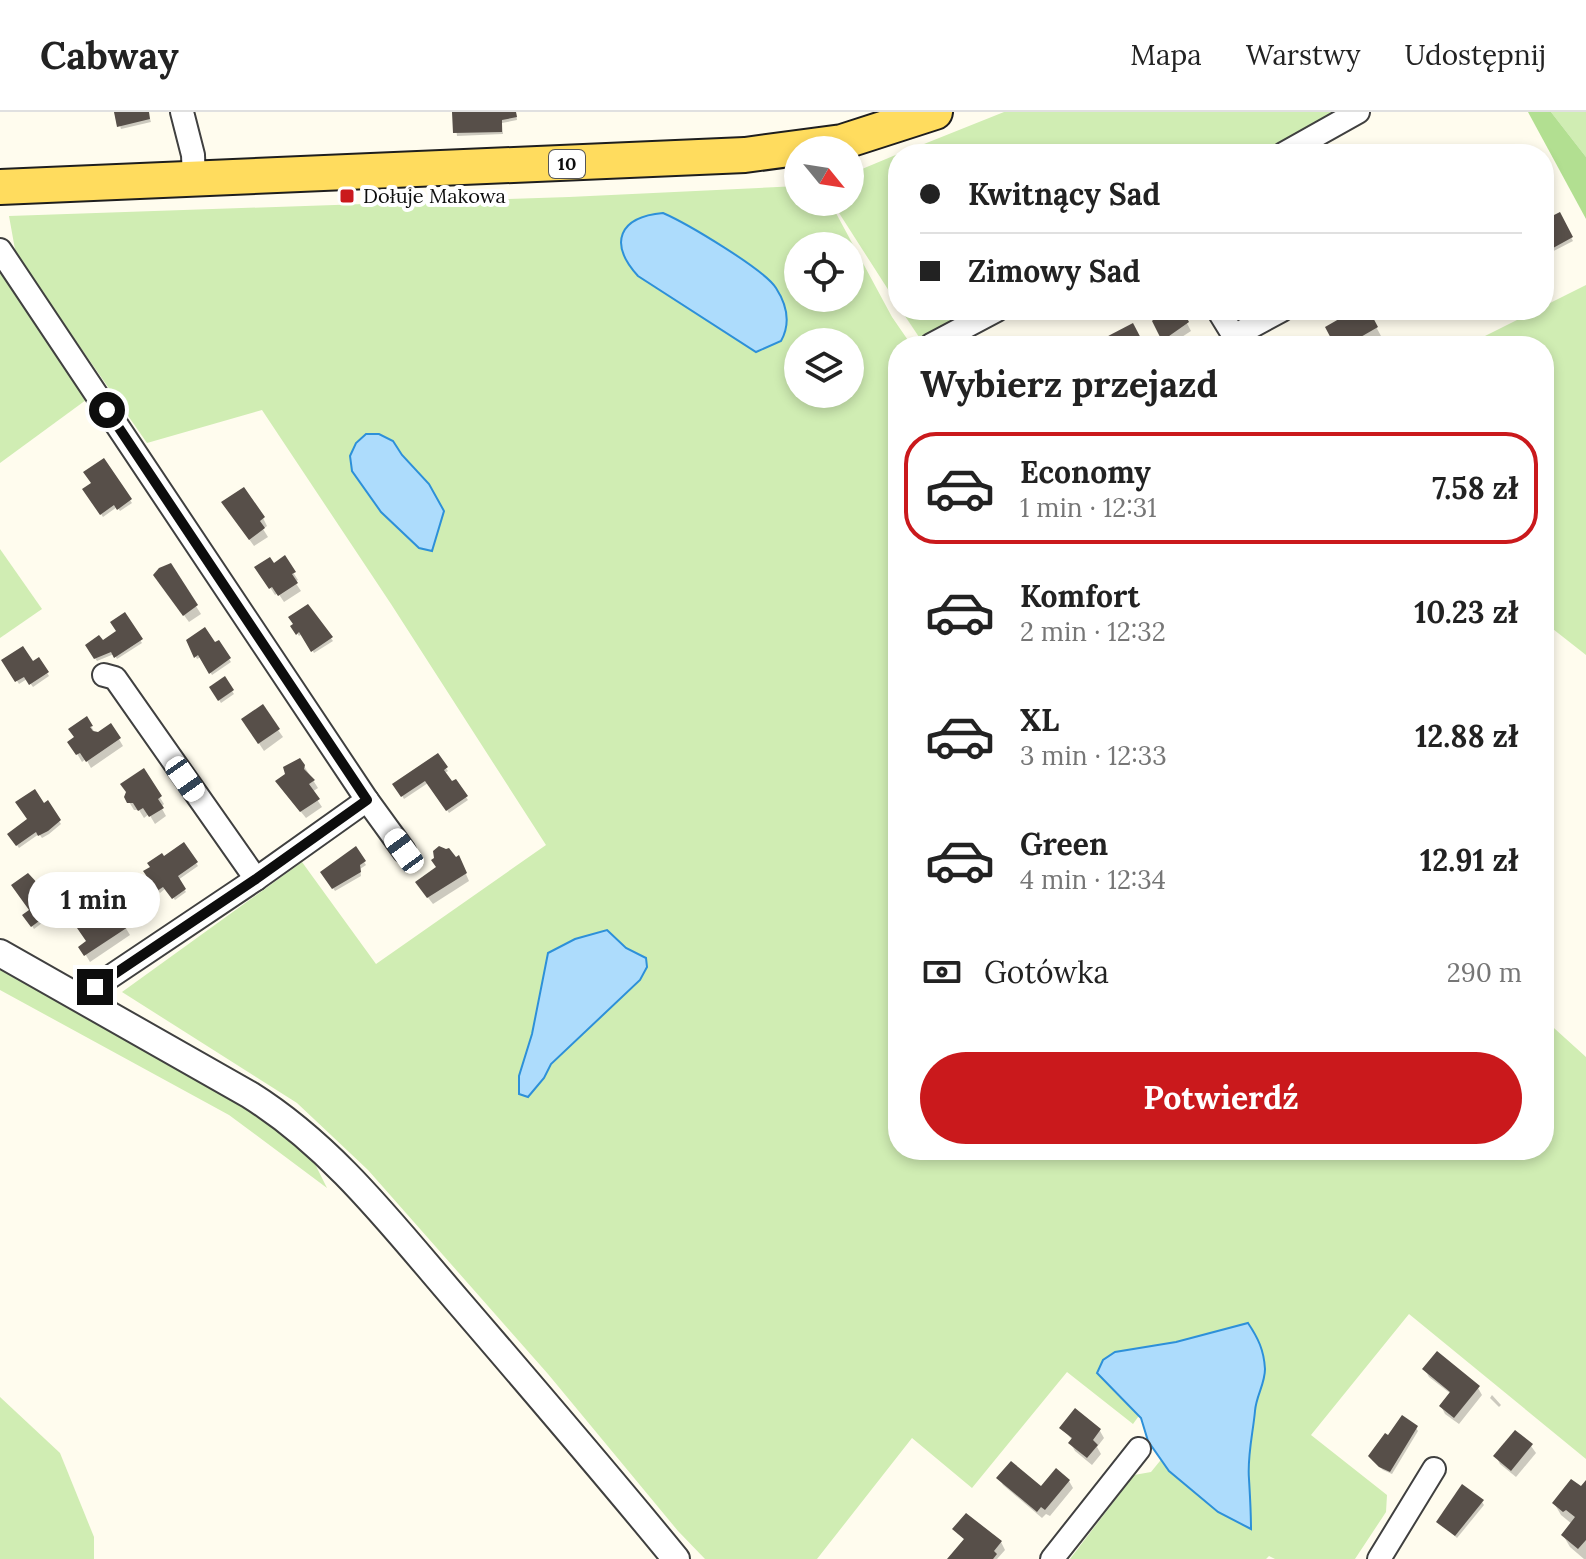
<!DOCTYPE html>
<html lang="pl">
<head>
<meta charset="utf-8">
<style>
	:root { --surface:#fff; --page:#f2f2f2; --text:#222; --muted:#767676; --line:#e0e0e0; --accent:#ca191c }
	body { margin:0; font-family:Lora,serif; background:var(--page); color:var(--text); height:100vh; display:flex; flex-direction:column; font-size:30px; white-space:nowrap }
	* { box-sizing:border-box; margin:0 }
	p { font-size:26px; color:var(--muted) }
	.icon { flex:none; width:44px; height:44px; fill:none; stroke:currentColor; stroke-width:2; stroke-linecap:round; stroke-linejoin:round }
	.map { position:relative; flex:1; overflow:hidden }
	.drawer { position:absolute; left:888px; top:224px; width:666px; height:824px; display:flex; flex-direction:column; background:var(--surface); border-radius:32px; box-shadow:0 4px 12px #0003 }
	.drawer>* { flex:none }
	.hud { position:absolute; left:888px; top:32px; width:666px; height:176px; border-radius:32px; box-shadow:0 4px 12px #0003; display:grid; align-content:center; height:176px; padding:0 32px; background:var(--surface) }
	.needle { width:52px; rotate:120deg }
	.fabs { position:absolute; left:784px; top:24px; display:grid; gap:16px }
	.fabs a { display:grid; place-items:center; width:80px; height:80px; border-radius:50%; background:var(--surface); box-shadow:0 4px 12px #0003; font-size:40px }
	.end { position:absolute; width:36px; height:36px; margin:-18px; border:10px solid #0d0d0d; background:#fff; box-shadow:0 0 0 4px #fff }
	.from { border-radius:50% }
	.bubble { position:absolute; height:56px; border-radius:28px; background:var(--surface); box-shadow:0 4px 12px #0003; font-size:26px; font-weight:700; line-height:56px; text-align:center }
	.car { position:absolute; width:24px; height:48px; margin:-24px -12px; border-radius:10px; box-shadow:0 0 6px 2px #0007; background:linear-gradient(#fff 24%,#345 0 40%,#fff 0 76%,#345 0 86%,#fff 0) }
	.hud b { display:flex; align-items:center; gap:28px; height:76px; font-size:30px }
	.hud b+b { border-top:2px solid var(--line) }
	.hud i { width:20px; height:20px; background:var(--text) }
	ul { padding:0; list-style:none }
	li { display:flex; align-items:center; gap:24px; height:112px; margin:0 16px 12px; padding:0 16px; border:4px solid transparent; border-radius:32px }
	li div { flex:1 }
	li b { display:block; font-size:30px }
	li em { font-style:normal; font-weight:700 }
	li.on { border-color:var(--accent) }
	li>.icon { width:72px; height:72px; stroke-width:1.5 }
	h2 { padding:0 32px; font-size:36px; line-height:96px }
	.pay { display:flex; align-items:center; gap:20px; height:88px; padding:0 32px; font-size:30px }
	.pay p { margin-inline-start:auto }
	.action { display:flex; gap:16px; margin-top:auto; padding:16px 32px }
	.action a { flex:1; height:92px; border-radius:48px; background:var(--accent); color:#fff; font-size:32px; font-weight:700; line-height:92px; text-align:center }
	header { display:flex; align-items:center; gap:48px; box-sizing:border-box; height:112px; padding:0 40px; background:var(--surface); border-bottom:2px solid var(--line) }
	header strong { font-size:38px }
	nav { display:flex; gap:44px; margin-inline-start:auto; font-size:28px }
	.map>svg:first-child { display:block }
	.green { fill:#d0edb3; fill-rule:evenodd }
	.forest { fill:#b2df91 }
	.water { fill:#addcfc; stroke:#2d90d9; stroke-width:2 }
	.shadow { fill:#0003 }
	.building { fill:#574f49 }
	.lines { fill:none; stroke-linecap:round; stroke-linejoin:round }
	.minor-casing { stroke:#404040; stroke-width:26 }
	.tertiary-casing { stroke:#404040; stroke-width:30 }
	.primary-casing { stroke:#1e1e1e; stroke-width:38 }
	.minor { stroke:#fff; stroke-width:22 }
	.tertiary { stroke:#fff; stroke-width:26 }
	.primary { stroke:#ffdc5e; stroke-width:34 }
	.route { stroke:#0d0d0d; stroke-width:10 }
	.poi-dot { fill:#ca191c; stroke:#fff; stroke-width:3 }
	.labels { text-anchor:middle; stroke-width:8; stroke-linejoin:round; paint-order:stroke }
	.shield { fill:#fff; stroke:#565656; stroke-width:2 }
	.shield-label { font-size:18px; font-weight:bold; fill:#0d0d0d }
	.poi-label { font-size:20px; fill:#0d0d0d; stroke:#fff; text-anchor:start }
</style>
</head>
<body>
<header>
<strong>Cabway</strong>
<nav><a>Mapa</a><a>Warstwy</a><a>Udostępnij</a></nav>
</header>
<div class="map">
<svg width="1586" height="1447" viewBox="0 0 1586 1447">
	<rect width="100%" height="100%" fill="#fffcee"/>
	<g class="green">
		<polygon points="1004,0 1343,0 1265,42 899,42"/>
		<polygon points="1551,0 1586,0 1586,45"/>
		<polygon points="898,42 898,193 832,90 850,90 850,62"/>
		<path d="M798 74V90H830L892 205 912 234H898V1038H1544V907L1586 945V1347L1409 1202 1311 1323 1387 1383 1386 1400 1355 1447H1275L1269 1444 1266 1447H1070L1134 1363 1151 1360 1177 1328 1141 1301 1133 1312 1067 1260 972 1376 912 1326 817 1447H705L678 1419 548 1262 368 1058 297 991 122 880 302 750 376 852 546 733 391 492 262 298 147 331 16 143 9 104 569 85ZM798 134H850V186H798ZM798 230H850V282H798Z"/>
		<polygon points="0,160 86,288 0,351"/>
		<polygon points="1586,173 1586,543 1544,510 1544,234 1465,234 1537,198 1544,198 1544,194"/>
		<polygon points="901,198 977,198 921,228"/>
		<polygon points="0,437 42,497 0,526"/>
		<polygon points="0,856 255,1000 312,1046 327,1076 229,1003 0,878"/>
		<polygon points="0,1285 60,1341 94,1425 94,1447 0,1447"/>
	</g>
	<polygon class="forest" points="1528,0 1551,0 1586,45 1586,107"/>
	<g class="water">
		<path d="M663 101C686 111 764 157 776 176 787 193 791 211 781 229L756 240 638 164C608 131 619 105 663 101Z"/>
		<polygon points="366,322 379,322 393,329 402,343 429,372 444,399 432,439 419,436 381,400 352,359 350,344 356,331"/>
		<polygon points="607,818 626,836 646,846 647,855 640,868 551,952 544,966 528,985 519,982 519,964 532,922 548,841 575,827"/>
		<path d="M1248 1211C1258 1226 1264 1238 1265 1257 1265 1272 1256 1284 1255 1299 1253 1321 1247 1345 1249 1367 1250 1384 1251 1399 1251 1417L1218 1400 1169 1359 1148 1329 1141 1306 1097 1261 1103 1248 1115 1240 1176 1230Z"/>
	</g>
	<g class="shadow">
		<polygon points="116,0 148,0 151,10 121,17"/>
		<polygon points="454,0 516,0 517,8 502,11 503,22 457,24"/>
		<polygon points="1363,35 1367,42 1350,42"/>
		<polygon points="1544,102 1548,108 1559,102 1573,129 1544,144"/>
		<polygon points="1156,198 1180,198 1191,219 1168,234 1154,210 1157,208 1153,200"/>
		<polygon points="1351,198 1367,198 1381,224 1362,234 1337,234 1327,216"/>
		<polygon points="1406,198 1420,198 1410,204"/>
		<polygon points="103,349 132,391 120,399 117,395 103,405 84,377 93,372"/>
		<polygon points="228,398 263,406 267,414 263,417 268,425 254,434"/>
		<polygon points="284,446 298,468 295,470 301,479 284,490 278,481 275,483 257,455 273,453"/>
		<polygon points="170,454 201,502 189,510 160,471"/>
		<polygon points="308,495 333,529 314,541 302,522 299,524 293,515"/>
		<polygon points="124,503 142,531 117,547 114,542 97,549 87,534 102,531 119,520"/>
		<polygon points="188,529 215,533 218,531 231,550 212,563 201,545 197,547"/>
		<polygon points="39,548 49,564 33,575 27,567 19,572 4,549 32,552"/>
		<polygon points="224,567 234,582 221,591 212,576"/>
		<polygon points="86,607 96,622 111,614 123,634 91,656 86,647 82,650 70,630 76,626"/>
		<polygon points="248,615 278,618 283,625 264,639"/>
		<polygon points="437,643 448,659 445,661 452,672 455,670 468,688 449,701 428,671 404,687 395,672"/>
		<polygon points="304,654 318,676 312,680 322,695 306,706 282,677"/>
		<polygon points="143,659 164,692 161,695 166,704 155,712 149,702 144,706 139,698 134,698 126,685"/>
		<polygon points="47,691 61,712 49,722 42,726 39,722 19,736 9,722"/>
		<polygon points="184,733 198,754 178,768 186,780 175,788 166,776 160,781 146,760"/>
		<polygon points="356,737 366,753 360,757 361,764 335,779 322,760"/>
		<polygon points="455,748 462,753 469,769 433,792 422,778"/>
		<polygon points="57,766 71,786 48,802 50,805 34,817 25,803 31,798 41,778"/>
		<polygon points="119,805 130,823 90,850 81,835"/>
		<polygon points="1425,1258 1478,1276 1482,1283 1459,1312 1445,1302 1441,1294 1451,1282 1429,1265"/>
		<polygon points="1492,1283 1501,1293 1499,1295 1490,1286"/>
		<polygon points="1075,1299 1100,1319 1104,1326 1097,1335 1101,1342 1092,1353 1075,1339 1071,1332 1073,1329 1062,1316"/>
		<polygon points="1416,1316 1418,1319 1392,1362 1383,1358 1372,1348 1388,1326"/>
		<polygon points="1531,1334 1536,1341 1516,1365 1500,1352 1496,1344"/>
		<polygon points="999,1366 1041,1377 1069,1369 1073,1376 1050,1404 1046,1402 1042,1406 1003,1373"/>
		<polygon points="1586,1373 1586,1447 1584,1447 1570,1435 1563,1423 1572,1412 1561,1403 1554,1391"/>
		<polygon points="1482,1390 1484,1393 1457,1426 1439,1410"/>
		<polygon points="957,1421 1001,1430 1005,1438 997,1447 950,1447 965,1428"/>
	</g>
	<g class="building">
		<polygon points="114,0 149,0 150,7 117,15"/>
		<polygon points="452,0 516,0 517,5 502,8 502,20 453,21"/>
		<polygon points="1544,98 1548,106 1560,100 1573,125 1544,141"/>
		<polygon points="1183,198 1189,210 1162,229 1152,209 1154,207 1150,199"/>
		<polygon points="1346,198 1369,198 1378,215 1352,230 1349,226 1335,234 1325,215 1339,207 1337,203"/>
		<polygon points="1133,211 1145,234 1091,234 1110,223"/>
		<polygon points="104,346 132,387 117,398 114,393 100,403 82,377 91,371 83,360"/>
		<polygon points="244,375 265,405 260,409 265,416 249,428 221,390"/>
		<polygon points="285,443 296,460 292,462 298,471 278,484 272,475 269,477 254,455 270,445 274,451"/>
		<polygon points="171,451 198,493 183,504 153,463 159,456"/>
		<polygon points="308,492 333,525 311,540 299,520 296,523 290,514 293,512 288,505"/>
		<polygon points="125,500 143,527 114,546 111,540 94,547 85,533 99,523 103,528 116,519 110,510"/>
		<polygon points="205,515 215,530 219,528 231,546 209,562 198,543 194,546 186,528"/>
		<polygon points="23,534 33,549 39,545 49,560 29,573 24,565 15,570 1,548"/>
		<polygon points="225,564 234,578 218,589 209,575"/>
		<polygon points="263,592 280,617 258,632 241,607"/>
		<polygon points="87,604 93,614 90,615 93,619 98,620 111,611 121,626 86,650 80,641 76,643 67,630 74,625 68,617"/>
		<polygon points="438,641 448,655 444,658 452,669 456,667 468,684 446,699 425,669 401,685 392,672"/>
		<polygon points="300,646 305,653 304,657 315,668 309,672 320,687 300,700 275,669 285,662 283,655"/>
		<polygon points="144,656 162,684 158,687 164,696 149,705 143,696 138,699 133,691 127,691 124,685 126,680 120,672"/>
		<polygon points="35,677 44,691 48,688 61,708 48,719 38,724 36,720 16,734 7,722 27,707 15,690"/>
		<polygon points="184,730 198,750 178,764 186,777 172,787 163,775 157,779 143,759 150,755 147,751 162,741 164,744"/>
		<polygon points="356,734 366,749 360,753 361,760 332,777 320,760"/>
		<polygon points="439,734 446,737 449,736 456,745 459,743 467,761 427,786 415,770 436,755 431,748 434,746 433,739"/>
		<polygon points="28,761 41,775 58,763 71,782 48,798 50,801 31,815 22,803 29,798 11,773"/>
		<polygon points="107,795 115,806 120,803 128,815 84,844 78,835 86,829 77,816"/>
		<polygon points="1437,1239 1480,1274 1454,1306 1439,1294 1450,1280 1422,1257"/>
		<polygon points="1075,1296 1101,1317 1093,1328 1098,1333 1087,1346 1068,1331 1072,1326 1059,1316"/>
		<polygon points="1402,1303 1418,1314 1390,1360 1379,1355 1368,1344 1385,1321 1388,1323"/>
		<polygon points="1515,1318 1533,1332 1511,1359 1493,1344"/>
		<polygon points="1011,1349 1041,1374 1056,1356 1070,1368 1045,1398 1041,1395 1037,1400 996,1366"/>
		<polygon points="1571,1367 1581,1374 1586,1368 1586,1428 1578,1437 1561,1423 1575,1405 1566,1398 1563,1400 1552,1391"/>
		<polygon points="1462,1372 1484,1388 1455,1424 1436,1410"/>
		<polygon points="966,1401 1002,1429 994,1439 997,1442 993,1447 947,1447 964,1427 952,1417"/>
	</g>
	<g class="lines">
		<defs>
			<g id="minor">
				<polyline points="182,0 193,43 194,67"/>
				<polyline points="1283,42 1358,0"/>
				<polyline points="0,138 367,688 404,739"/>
				<polyline points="1218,198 1234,224 1282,198"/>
				<polyline points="931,233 997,198"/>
				<polyline points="104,563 115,566 256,767"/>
				<polyline points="86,890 95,875 256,767 367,688"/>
				<polyline points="1052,1447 1139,1337"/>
				<polyline points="1379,1447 1434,1357"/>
			</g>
			<path id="tertiary" d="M0 841 250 983C333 1035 393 1114 456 1187 530 1273 604 1359 676 1447"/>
			<polyline id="primary" points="0,75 745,43 842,30 935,0"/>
		</defs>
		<use href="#minor" class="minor-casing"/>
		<use href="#tertiary" class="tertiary-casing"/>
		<use href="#primary" class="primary-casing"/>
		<use href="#minor" class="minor"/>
		<use href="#tertiary" class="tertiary"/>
		<use href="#primary" class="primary"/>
	</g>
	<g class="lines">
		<polyline class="route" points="95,875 256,767 367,688 107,298"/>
	</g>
	<rect class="poi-dot" x="339" y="76" width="16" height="16" rx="4"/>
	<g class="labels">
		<rect class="shield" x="549" y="38" width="36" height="28" rx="6"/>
		<g class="shield-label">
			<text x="567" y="58">10</text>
		</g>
		<g class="poi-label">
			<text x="363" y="91">Dołuje Makowa</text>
		</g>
	</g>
</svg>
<div class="fabs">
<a><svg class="needle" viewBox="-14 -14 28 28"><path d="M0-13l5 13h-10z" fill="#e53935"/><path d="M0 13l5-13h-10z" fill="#767676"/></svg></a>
<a><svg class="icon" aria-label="locate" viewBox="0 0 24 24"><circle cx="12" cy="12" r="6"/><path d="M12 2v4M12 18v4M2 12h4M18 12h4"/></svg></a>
<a><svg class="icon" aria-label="layers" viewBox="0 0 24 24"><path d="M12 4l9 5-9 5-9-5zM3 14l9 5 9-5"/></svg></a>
</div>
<i class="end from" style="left:107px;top:298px"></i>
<i class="end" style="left:95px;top:875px"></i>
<div class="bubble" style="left:28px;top:760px;width:132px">1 min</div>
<i class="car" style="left:185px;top:667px;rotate:145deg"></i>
<i class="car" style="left:404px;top:739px;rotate:324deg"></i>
<div class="hud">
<b><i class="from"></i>Kwitnący Sad</b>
<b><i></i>Zimowy Sad</b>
</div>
<section class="drawer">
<h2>Wybierz przejazd</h2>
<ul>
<li class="on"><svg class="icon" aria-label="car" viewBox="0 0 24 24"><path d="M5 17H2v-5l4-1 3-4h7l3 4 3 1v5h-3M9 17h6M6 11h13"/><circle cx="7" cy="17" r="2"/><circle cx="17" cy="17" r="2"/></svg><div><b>Economy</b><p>1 min · 12:31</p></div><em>7.58 zł</em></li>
<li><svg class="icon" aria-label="car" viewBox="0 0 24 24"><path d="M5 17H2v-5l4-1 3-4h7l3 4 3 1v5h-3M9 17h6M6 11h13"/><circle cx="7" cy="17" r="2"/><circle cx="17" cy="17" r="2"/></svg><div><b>Komfort</b><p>2 min · 12:32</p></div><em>10.23 zł</em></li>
<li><svg class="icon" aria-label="car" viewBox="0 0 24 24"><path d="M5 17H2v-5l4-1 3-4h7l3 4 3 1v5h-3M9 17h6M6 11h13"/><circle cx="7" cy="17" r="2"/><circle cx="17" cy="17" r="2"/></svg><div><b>XL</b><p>3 min · 12:33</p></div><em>12.88 zł</em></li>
<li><svg class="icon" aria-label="car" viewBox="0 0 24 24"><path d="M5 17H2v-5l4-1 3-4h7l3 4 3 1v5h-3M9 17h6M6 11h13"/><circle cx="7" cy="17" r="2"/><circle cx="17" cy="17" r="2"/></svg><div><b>Green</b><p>4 min · 12:34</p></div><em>12.91 zł</em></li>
</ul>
<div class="pay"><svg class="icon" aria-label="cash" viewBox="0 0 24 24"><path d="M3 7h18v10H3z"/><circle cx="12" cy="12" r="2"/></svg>Gotówka<p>290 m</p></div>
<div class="action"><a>Potwierdź</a></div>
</section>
</div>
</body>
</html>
